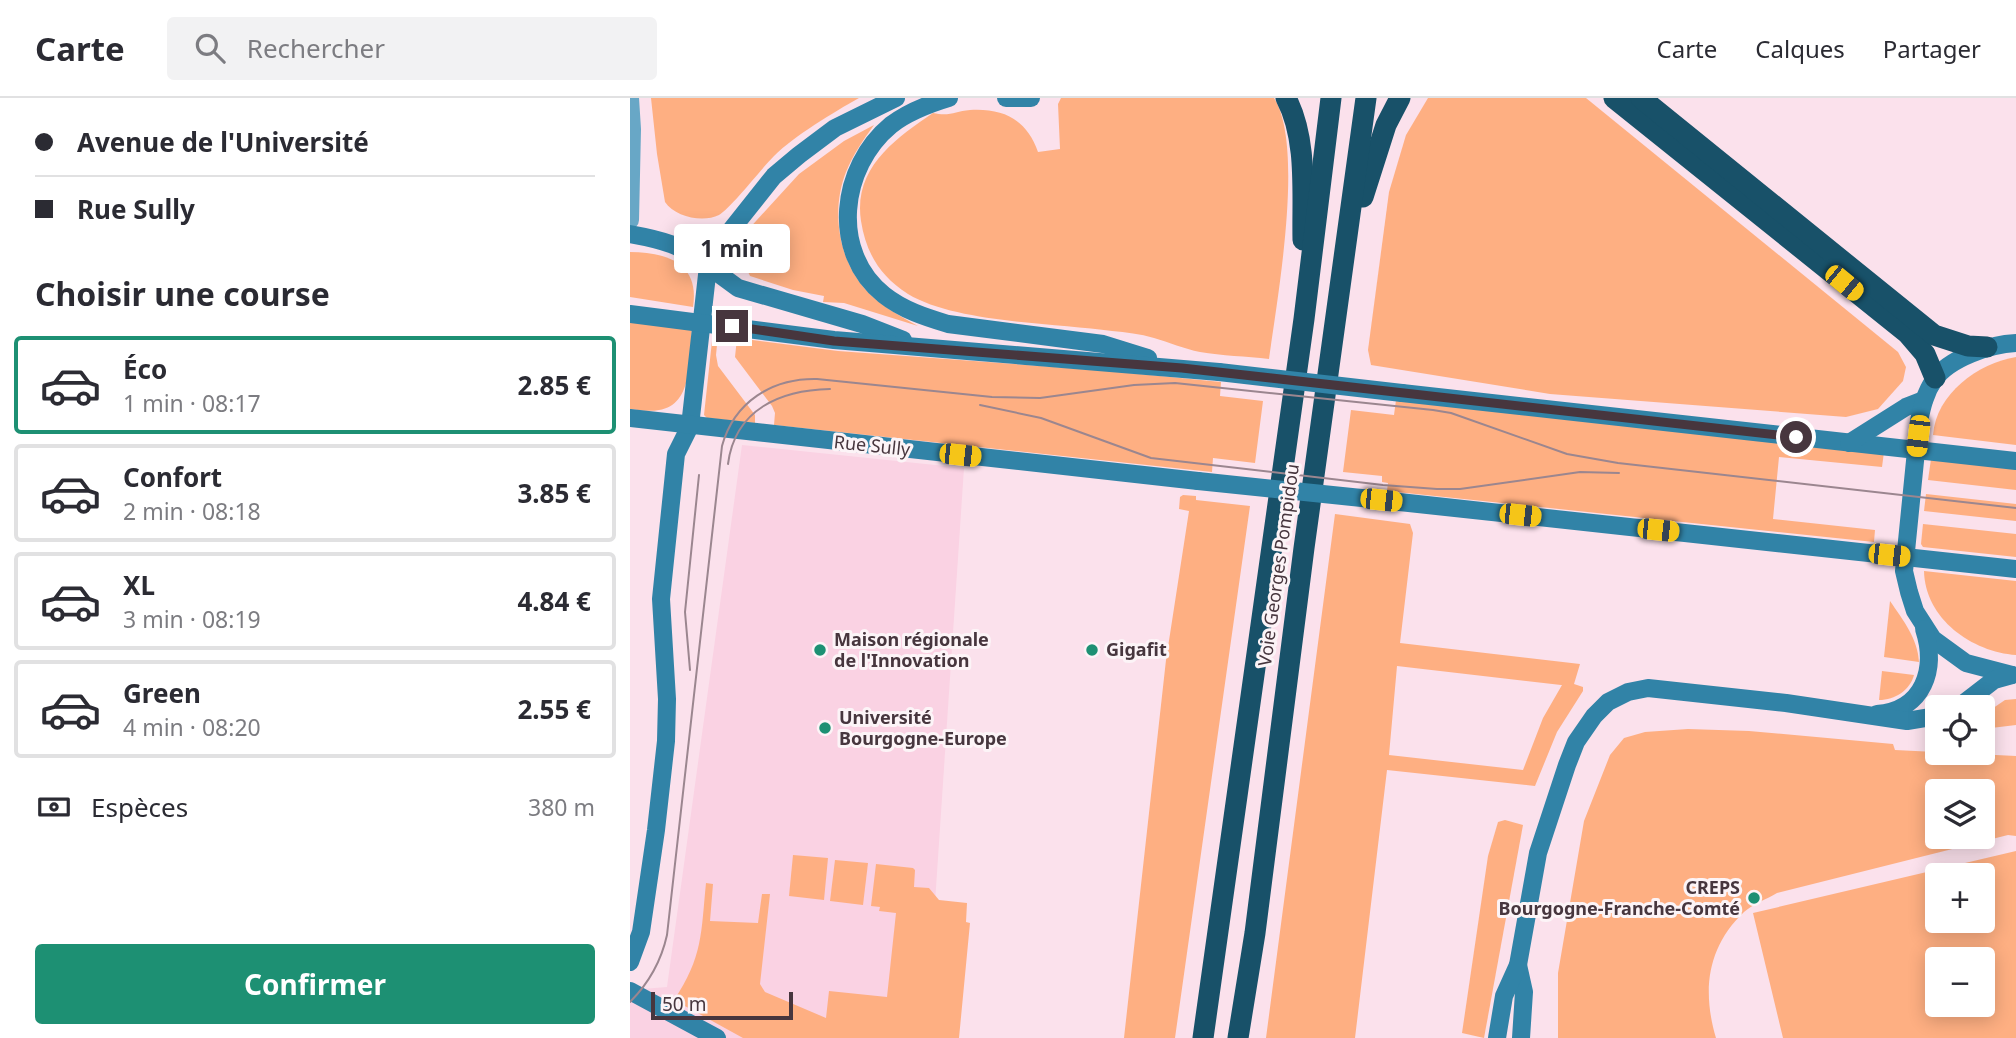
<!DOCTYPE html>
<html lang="fr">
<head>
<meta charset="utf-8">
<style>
	:root { --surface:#fff; --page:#f2f2f3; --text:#2b2b33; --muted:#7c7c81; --line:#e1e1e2; --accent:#1d9073 }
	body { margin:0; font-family:"Noto Sans",sans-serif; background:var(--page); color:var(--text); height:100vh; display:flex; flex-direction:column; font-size:26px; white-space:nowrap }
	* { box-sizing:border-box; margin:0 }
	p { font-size:23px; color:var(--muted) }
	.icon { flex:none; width:38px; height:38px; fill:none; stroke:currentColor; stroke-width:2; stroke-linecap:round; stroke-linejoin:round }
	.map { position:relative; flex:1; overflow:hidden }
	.sheet { display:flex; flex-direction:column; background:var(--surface); width:630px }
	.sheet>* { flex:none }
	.top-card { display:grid; align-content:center; height:154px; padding:0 35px; background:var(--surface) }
	.buttons { position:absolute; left:1295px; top:597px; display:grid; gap:14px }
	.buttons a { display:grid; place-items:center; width:70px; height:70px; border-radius:7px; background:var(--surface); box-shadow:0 4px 18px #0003; font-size:35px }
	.scale { position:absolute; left:21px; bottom:18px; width:142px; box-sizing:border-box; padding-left:7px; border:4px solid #47363e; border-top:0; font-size:19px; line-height:24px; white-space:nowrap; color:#47363e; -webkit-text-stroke:5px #fcf4f7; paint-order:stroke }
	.end { position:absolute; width:32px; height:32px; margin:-16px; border:9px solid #47363e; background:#fff; box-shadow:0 0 0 4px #fff }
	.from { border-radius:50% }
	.bubble { position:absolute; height:49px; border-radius:7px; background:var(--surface); box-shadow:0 4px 18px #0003; font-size:23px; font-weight:700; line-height:49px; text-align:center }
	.car { position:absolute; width:21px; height:42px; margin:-21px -10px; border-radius:9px; box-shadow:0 0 5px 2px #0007; background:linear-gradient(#f5c518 24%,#345 0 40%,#f5c518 0 76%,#345 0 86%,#f5c518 0) }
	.top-card b { display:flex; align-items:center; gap:24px; height:66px; font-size:26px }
	.top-card b+b { border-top:2px solid var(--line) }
	.top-card i { width:18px; height:18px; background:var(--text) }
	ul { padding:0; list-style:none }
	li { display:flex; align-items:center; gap:21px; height:98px; margin:0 14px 10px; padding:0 21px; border:4px solid var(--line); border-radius:7px }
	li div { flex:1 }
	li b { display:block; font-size:26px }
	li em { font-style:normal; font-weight:700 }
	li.current { border-color:var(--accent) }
	li>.icon { width:63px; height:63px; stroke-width:1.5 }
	h2 { padding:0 35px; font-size:32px; line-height:84px }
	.pay { display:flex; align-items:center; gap:18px; height:77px; padding:0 35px; font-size:26px }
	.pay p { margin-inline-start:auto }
	.button { display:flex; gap:14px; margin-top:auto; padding:14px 35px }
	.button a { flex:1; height:80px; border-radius:7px; background:var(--accent); color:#fff; font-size:28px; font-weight:700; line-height:80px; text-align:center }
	header { display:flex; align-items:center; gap:42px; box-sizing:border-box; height:98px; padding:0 35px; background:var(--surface); border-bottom:2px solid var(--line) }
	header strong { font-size:33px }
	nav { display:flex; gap:38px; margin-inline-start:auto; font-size:24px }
	.search { width:490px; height:63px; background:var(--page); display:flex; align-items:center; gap:18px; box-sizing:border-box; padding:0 24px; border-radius:7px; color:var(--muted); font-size:26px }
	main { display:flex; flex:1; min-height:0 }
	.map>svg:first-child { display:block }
	.built { fill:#fad2e3 }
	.green { fill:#feaf82; fill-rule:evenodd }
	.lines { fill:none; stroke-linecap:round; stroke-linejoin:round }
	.street { stroke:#68a7c6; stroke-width:18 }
	.secondary { stroke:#3183a7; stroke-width:18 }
	.highway { stroke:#185169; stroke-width:21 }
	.tram { stroke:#9b868f; stroke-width:2 }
	.secondary-bridge { stroke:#3183a7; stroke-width:18 }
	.route { stroke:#47363e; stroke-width:9 }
	.poi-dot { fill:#1d9073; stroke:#fcf4f7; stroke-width:2.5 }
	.labels { text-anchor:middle; stroke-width:6; stroke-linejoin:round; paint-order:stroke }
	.street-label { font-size:18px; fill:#47363e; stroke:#fcf4f7 }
	.poi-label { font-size:18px; font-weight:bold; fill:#47363e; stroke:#fcf4f7; text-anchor:start }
</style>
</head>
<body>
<header>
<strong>Carte</strong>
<div class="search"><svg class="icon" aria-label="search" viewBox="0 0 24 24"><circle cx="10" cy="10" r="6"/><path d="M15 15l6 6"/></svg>Rechercher</div>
<nav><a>Carte</a><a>Calques</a><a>Partager</a></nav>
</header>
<main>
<section class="sheet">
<div class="top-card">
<b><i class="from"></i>Avenue de l'Université</b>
<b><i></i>Rue Sully</b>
</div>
<h2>Choisir une course</h2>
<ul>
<li class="current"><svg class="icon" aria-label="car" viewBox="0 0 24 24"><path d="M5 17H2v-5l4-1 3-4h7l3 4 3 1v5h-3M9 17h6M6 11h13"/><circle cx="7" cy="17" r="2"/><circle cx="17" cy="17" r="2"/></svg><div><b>Éco</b><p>1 min · 08:17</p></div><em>2.85 €</em></li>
<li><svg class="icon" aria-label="car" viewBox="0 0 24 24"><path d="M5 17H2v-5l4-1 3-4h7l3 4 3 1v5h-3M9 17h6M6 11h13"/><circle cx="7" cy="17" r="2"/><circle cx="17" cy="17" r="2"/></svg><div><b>Confort</b><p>2 min · 08:18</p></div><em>3.85 €</em></li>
<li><svg class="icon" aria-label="car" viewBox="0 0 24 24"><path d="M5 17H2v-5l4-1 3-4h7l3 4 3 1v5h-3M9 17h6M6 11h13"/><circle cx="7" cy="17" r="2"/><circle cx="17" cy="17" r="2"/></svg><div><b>XL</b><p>3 min · 08:19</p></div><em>4.84 €</em></li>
<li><svg class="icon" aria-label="car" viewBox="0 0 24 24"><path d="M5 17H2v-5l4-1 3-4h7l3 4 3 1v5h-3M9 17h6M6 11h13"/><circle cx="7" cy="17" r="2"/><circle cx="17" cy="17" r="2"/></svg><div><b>Green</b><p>4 min · 08:20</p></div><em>2.55 €</em></li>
</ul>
<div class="pay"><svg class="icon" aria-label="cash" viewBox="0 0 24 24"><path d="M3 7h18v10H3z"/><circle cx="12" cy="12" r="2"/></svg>Espèces<p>380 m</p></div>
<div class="button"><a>Confirmer</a></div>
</section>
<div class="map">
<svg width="1386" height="940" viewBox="0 0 1386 940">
	<rect width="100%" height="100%" fill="#fbe1ec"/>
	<polygon class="built" points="112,347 334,370 296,940 0,940 0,892 37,889"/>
	<g class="green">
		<path d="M21 0H229C204 14 164 38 144 58 131 71 101 110 89 117 73 125 45 119 35 104L27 56Z"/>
		<path d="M431 0H644C675 49 647 201 639 261 616 258 592 258 570 254 554 251 539 244 524 240 510 236 496 234 482 233 425 225 326 225 278 196 250 178 236 155 231 123 223 70 265 41 303 15 320 19 325 13 340 12 374 10 397 22 408 54L430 51 428 6Z"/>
		<polygon points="798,0 956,0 1268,254 1276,269 1273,283 1248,311 1216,319 920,296 741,267 738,252 759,94 776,37"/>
		<path d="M244 27C233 42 223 57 216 74 201 112 208 160 235 191 249 207 270 218 288 228L214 205 193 204 194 198 163 192 120 178 105 146 169 76 214 43Z"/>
		<path d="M0 154C36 154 70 165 63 209L0 199Z"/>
		<path d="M0 223 62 231C59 258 64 307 29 312 19 314 9 312 0 311Z"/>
		<polygon points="88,237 86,257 88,268 125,317 125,325 77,320 74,317 82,243"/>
		<polygon points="107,240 208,253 479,273 591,284 590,298 633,303 625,365 583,360 582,374 144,327 145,315 142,308 105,259"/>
		<path d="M1386 259V347L1303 337C1306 296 1348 265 1386 259Z"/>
		<polygon points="766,302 1254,354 1252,369 1149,359 1143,421 1245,432 1244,444 757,393 758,385 752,384 752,378 713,374 721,312 764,317"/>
		<polygon points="1301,361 1386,370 1386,392 1298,382"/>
		<polygon points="1296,396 1386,406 1386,423 1294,413"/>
		<polygon points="553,397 566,398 566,402 620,408 545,940 494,940 536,562 559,413 549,411 550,399"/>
		<path d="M705 416 780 426 783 435 770 545 950 566 944 586 953 589V593L927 634 905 688 757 672 725 940H636ZM767 568 931 587H932L913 620 893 672 759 657Z"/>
		<polygon points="1293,426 1386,436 1386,459 1293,449 1291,446"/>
		<path d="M1294 473 1386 483V557C1342 554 1295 521 1294 473Z"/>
		<path d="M1260 503C1273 522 1288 541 1289 564L1254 559Z"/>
		<path d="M1252 573 1284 577C1280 592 1265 602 1249 602Z"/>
		<polygon points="1386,601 1386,627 1353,631 1353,617 1375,602"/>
		<path d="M1058 631 1119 633 1263 646 1265 652 1386 658V738L1378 737 1147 795C1137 801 1123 806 1114 814 1077 849 1072 893 1086 940H928V875L954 723 980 657 994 640 1015 634ZM1307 693H1353V738H1307Z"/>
		<polygon points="875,722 893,727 854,940 832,935 858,758 868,724"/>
		<path d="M1386 753V940H1153L1123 815ZM1307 777H1353V822H1307ZM1307 861H1353V906H1307Z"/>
		<polygon points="163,757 198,760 194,802 159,798"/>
		<polygon points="205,762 238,765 233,807 200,803"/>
		<path d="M246 766 283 770 285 772 284 789 299 790 309 802 337 805 336 824 340 825 329 940H113L44 902C73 859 71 835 76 785L83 786 80 823 128 825 132 796H140L130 886 135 894 196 920 199 893 257 899 266 815 249 813 250 809 241 808Z"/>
	</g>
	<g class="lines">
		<polyline class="street" points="0,122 2,31 0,0"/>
		<g class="secondary">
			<path d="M319 0C299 6 278 14 261 27 210 69 200 154 254 197 273 212 295 219 318 226L473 246 518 260"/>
			<polyline points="376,0 401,0"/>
			<path d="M0 136C34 142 51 147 78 168L60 328 46 356 31 501 37 601 36 643 26 732 11 834 0 864"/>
			<polyline points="56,152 77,148 93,142 144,78 169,57 205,30 266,0"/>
			<polyline points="78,168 108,190 232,226 273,242"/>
			<polyline points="0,216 204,242 589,274"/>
			<polyline points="772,295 1386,363"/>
			<polyline points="0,320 568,383"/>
			<polyline points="1219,345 1276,309 1294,302"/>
			<polyline points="751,402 1386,471"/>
			<path d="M1382 577 1336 565 1303 541 1285 513 1279 494 1274 473 1289 323C1292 309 1295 295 1304 282 1319 260 1361 246 1386 245"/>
			<polyline points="1329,609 1364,582 1382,577"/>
			<path d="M1247 616C1294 612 1307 571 1294 531"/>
			<polyline points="888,867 894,894 891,940"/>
			<polyline points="0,893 87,940"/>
			<polyline points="867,940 874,898 888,867 908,755 937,667 946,644 964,618 978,604 998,594 1018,590 1156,605 1277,623 1307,618"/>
		</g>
		<g class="highway">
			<path d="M656 0C678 42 672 96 673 142"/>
			<polyline points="984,0 1277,235 1295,256 1305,280"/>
			<polyline points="1011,0 1304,237 1338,248 1357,249"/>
			<polyline points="733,99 756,27 770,0"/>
			<polyline points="573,940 674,221 701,0"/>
			<polyline points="608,940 625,835 674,450 736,0"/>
		</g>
		<g class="tram">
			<polyline points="350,307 411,320 521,360 753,387 807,391 830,391 950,374 989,375"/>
			<path d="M98 366C105 311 151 292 200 291"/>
			<polyline points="60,572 55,514 69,377"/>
			<path d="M0 904C19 885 31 864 37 837L92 348C104 304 142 280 187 281L362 299 410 300 504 287 545 285 803 312 821 315 937 356 988 365 1386 410"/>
		</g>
		<g class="secondary-bridge">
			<polyline points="589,274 772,295"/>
			<polyline points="568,383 751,402"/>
		</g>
	</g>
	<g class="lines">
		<polyline class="route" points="102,228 204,243 552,270 1166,339"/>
	</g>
	<g class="poi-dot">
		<circle cx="190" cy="552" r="7"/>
		<circle cx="462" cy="552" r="7"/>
		<circle cx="195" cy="630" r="7"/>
		<circle cx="1124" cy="800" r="7"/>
	</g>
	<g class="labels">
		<g class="street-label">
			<text transform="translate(242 348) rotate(6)" y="6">Rue Sully</text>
			<text transform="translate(649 467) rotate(-82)" y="6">Voie Georges Pompidou</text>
		</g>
		<g class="poi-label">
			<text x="204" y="548">Maison régionale<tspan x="204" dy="21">de l'Innovation</tspan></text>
			<text x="476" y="558">Gigafit</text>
			<text x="209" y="626">Université<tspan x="209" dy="21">Bourgogne-Europe</tspan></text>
			<text x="1110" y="796" text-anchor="end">CREPS<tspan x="1110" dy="21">Bourgogne-Franche-Comté</tspan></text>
		</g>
	</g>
</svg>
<div class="buttons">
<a><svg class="icon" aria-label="locate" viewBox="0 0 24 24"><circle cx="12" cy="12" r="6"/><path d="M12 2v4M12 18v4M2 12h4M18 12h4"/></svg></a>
<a><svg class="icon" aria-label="layers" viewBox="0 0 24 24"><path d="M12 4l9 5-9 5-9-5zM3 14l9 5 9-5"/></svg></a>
<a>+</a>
<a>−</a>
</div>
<div class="scale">50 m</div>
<i class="end from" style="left:1166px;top:339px"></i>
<i class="end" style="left:102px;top:228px"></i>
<div class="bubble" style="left:44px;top:126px;width:116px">1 min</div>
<i class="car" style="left:1214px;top:185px;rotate:129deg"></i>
<i class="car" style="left:1288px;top:338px;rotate:187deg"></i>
<i class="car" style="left:330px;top:357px;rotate:96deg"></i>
<i class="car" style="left:751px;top:402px;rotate:96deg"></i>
<i class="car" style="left:890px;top:417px;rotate:96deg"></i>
<i class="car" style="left:1028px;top:432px;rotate:96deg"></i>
<i class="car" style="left:1259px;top:457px;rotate:96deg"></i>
</div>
</main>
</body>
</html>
